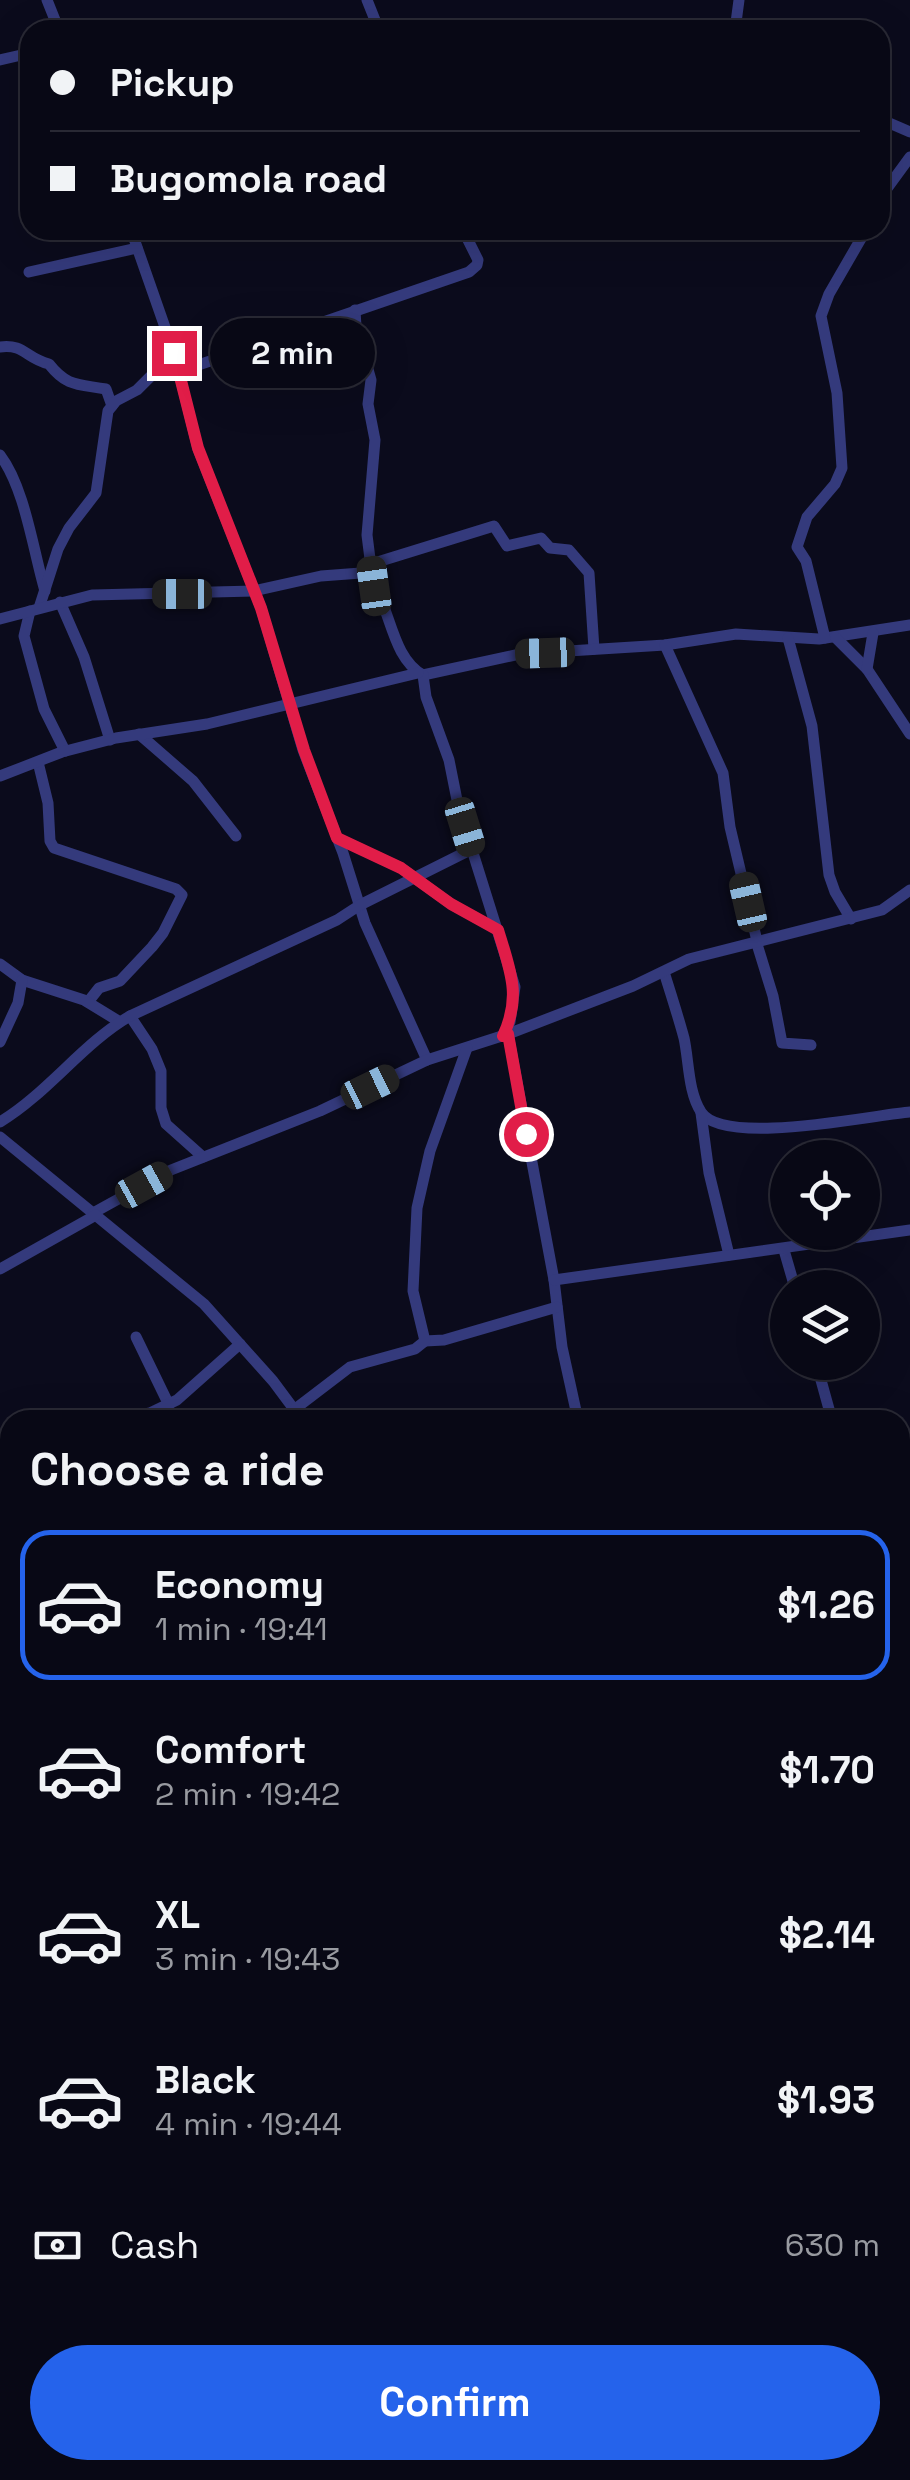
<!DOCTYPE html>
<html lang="en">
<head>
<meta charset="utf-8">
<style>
	:root { --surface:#080815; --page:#11111e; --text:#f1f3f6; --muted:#989aa0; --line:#292934; --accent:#2563eb }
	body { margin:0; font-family:"Space Grotesk",sans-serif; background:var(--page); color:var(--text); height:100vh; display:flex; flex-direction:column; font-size:38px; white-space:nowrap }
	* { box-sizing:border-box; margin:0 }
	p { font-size:32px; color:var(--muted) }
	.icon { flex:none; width:55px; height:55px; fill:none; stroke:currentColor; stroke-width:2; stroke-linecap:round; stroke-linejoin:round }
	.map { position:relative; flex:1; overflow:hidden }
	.sheet { position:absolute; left:0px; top:1410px; width:910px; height:1070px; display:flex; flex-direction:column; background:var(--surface); border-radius:30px 30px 0 0; box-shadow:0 10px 40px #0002,0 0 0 2px var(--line) }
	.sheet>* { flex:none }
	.banner { position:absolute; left:20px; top:20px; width:870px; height:220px; border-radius:30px; box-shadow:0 10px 40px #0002,0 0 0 2px var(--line); display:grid; align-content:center; height:220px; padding:0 30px; background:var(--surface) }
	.tools { position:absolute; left:770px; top:1140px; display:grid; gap:20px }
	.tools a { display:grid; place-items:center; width:110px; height:110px; border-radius:50%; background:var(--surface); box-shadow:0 10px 40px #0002,0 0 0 2px var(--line); font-size:50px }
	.end { position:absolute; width:45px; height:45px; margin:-22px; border:12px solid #e11d48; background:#fff; box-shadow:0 0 0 5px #fff }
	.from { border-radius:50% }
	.bubble { position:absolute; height:70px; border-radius:35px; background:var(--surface); box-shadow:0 10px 40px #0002,0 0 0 2px var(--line); font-size:32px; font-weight:700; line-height:70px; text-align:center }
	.car { position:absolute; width:30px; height:60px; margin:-30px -15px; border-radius:12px; box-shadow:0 0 8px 2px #0007; background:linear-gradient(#222 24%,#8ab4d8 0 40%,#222 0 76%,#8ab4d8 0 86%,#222 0) }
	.banner b { display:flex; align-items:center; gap:35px; height:95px; font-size:38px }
	.banner b+b { border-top:2px solid var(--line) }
	.banner i { width:25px; height:25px; background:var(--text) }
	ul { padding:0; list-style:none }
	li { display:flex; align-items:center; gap:30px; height:150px; margin:0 20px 15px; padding:0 10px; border:5px solid transparent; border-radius:30px }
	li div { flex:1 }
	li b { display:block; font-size:38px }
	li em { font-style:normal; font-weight:700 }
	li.current { border-color:var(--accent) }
	li>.icon { width:90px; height:90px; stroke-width:1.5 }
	h2 { padding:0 30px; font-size:45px; line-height:120px }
	.pay { display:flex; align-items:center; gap:25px; height:110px; padding:0 30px; font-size:38px }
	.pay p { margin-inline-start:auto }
	.button { display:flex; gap:20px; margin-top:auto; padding:20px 30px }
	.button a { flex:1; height:115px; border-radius:60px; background:var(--accent); color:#fff; font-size:40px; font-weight:700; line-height:115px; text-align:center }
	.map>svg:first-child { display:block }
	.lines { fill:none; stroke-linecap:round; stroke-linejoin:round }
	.street { stroke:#343a7c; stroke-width:11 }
	.route { stroke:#e11d48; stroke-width:12 }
</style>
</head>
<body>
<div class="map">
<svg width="910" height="2480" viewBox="0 0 910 2480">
	<rect width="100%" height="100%" fill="#0b0b1c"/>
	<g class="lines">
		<g class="street">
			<polyline points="47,0 59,30"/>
			<polyline points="367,0 379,30"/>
			<polyline points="735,30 739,0"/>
			<polyline points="0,60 30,53"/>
			<polyline points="880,119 910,132"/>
			<polyline points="880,198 910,157"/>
			<polyline points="131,230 174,353 198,449 261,608 303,750 343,853 365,923 427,1060"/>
			<polyline points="29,272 137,248"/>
			<polyline points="355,310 356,327 371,380 368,404 375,440 367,535 371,567"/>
			<path d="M0 347C25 344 25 358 49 364 67 387 78 384 106 389L112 406"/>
			<polyline points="178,372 469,272 477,265 478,260 463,230"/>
			<path d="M0 455C25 488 33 550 45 591"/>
			<polyline points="371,564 494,526 507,546 541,538 550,548 569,550 589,573 594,649"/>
			<polyline points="60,602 84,657 110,740"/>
			<polyline points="39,608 58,549 69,528 96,493 108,411 116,401 137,390 174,353"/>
			<polyline points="30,611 24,636 44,709 65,751"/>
			<path d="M0 619 92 595 254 591 321 576 361 573C392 592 386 654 423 675L520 654 665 645 736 634 819 639 910 625"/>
			<polyline points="835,637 867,669 910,734"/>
			<polyline points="788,638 812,726 829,875 835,892 851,919"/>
			<polyline points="825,638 806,561 797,547 807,517 835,484 842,468 837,393 821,316 829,294 866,230"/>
			<polyline points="665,645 723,773 730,827 757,941"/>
			<polyline points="867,669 873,633"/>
			<polyline points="423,675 426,697 449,760 458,805 515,987 510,1022 503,1035"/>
			<polyline points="139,734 193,781 236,836"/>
			<polyline points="38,762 48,803 50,841 54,848 176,889 182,895 163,933 152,947 120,981 99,988 88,1002"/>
			<polyline points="0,776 62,752 116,738 207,724 418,673"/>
			<polyline points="337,838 401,868 451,904 498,930"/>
			<polyline points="756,941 773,996 782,1043 811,1045"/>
			<polyline points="0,964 22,980 84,1000 120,1022"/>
			<path d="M664 972C671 994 678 1016 684 1038 689 1061 688 1092 701 1112 723 1147 873 1115 910 1112"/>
			<polyline points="130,1016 152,1049 161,1071 161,1108 166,1124 203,1157"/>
			<polyline points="508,1034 554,1280 562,1347 578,1420"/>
			<polyline points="0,1042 18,1003 22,980"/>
			<polyline points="701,1113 709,1173 729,1255"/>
			<path d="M0 1122C48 1093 83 1043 130 1016L337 920 360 905 472 849"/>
			<polyline points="0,1137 204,1304 273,1381 302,1420"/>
			<polyline points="93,1213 171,1170 320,1111 427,1060 508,1034 633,986 689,959 882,910 910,890"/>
			<polyline points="784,1250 795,1288"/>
			<polyline points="0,1269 96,1215"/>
			<polyline points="554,1280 910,1230"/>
			<polyline points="136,1337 169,1405"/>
			<polyline points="425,1341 444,1340 557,1307"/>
			<polyline points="816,1362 832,1420"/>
			<polyline points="295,1409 350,1367 415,1349 425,1341 413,1291 417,1208 430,1151 467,1048"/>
			<polyline points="114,1420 150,1413 177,1400 240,1344"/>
			<polyline points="900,1471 910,1467"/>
			<polyline points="0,1472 10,1465"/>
			<polyline points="0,1565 10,1562"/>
			<polyline points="900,1600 910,1621"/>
			<polyline points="0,1648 10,1647"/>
			<polyline points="900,1695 910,1685"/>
			<polyline points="900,1729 910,1743"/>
			<polyline points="0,1766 10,1761"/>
			<polyline points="0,1799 10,1817"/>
			<polyline points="900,1871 910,1855"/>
			<polyline points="0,1892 10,1887"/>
			<polyline points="900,1940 910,1938"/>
			<polyline points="0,2165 10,2168"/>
			<polyline points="900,2185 910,2184"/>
			<polyline points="0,2327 10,2321"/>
			<polyline points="175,2470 183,2480"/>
			<polyline points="398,2480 404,2470"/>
			<polyline points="545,2480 566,2470"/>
			<polyline points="726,2480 726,2470"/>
		</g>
	</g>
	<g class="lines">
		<path class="route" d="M174 353 198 448 261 608 304 750 337 838 401 868 451 904 498 930C510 970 522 996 503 1036L508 1034 526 1134"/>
	</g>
</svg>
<div class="tools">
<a><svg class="icon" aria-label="locate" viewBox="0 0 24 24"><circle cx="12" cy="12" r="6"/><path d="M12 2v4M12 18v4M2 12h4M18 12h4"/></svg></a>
<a><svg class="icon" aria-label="layers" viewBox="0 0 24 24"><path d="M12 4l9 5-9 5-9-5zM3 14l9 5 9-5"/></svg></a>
</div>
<i class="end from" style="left:526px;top:1134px"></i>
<i class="end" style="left:174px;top:353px"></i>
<div class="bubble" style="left:210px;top:318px;width:165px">2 min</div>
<i class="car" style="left:374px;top:586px;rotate:352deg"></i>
<i class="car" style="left:182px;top:594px;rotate:270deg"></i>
<i class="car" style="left:545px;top:653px;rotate:268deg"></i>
<i class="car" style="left:465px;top:827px;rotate:163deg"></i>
<i class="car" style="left:748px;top:902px;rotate:347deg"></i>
<i class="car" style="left:370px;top:1087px;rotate:64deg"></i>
<i class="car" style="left:144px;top:1185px;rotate:61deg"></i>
<div class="banner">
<b><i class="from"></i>Pickup</b>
<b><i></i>Bugomola road</b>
</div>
<section class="sheet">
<h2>Choose a ride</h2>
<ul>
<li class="current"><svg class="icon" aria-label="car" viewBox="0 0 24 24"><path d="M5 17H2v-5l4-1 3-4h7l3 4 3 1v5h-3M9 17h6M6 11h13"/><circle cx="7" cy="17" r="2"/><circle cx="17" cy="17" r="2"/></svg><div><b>Economy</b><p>1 min · 19:41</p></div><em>$1.26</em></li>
<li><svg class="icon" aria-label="car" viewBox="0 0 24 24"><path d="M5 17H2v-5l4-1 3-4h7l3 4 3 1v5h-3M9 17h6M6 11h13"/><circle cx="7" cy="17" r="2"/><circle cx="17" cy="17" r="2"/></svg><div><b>Comfort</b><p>2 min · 19:42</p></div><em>$1.70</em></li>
<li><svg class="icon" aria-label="car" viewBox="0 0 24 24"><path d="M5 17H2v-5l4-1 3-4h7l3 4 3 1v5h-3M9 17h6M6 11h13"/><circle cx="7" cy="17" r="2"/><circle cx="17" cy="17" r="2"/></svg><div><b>XL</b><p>3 min · 19:43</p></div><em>$2.14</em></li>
<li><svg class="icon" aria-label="car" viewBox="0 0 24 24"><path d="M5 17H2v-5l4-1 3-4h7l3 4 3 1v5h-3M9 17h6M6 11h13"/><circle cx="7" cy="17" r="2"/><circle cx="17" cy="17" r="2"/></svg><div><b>Black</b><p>4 min · 19:44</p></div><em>$1.93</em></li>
</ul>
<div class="pay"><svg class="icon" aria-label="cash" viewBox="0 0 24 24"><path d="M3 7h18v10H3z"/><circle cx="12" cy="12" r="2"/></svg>Cash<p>630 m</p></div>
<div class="button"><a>Confirm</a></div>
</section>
</div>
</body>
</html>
